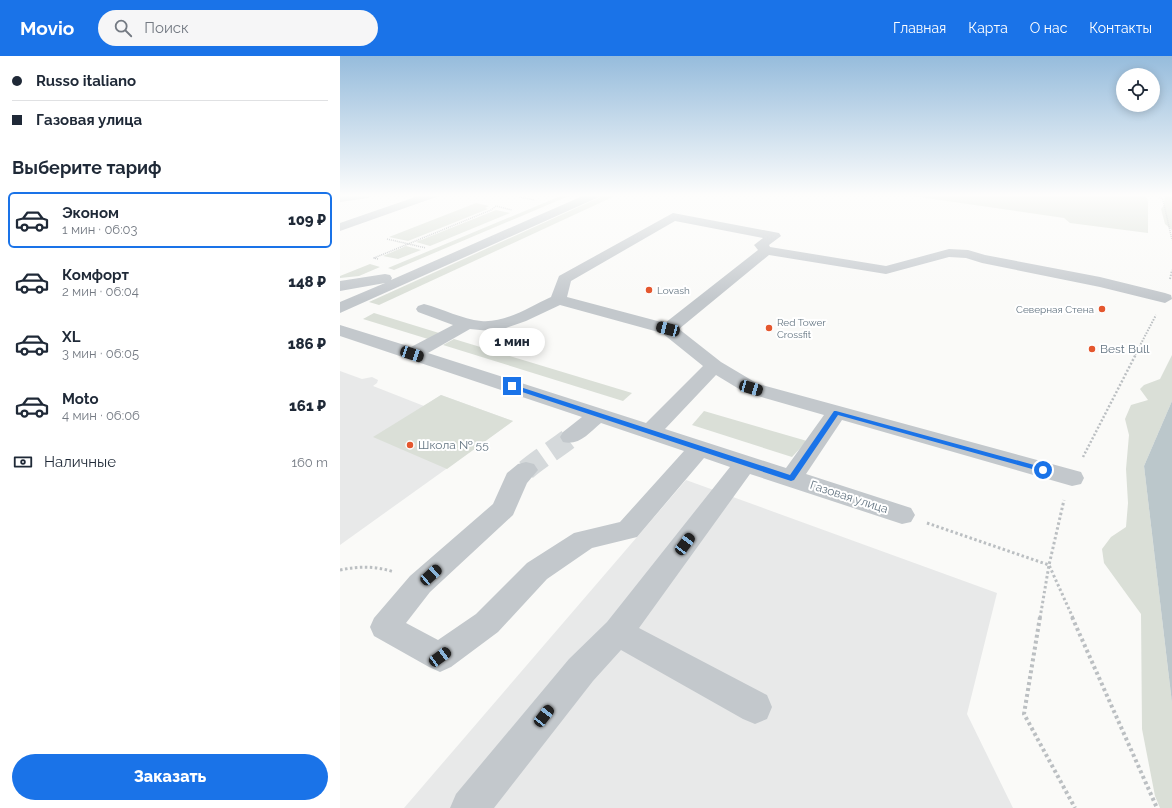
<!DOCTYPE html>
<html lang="ru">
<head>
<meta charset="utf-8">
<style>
	:root { --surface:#fff; --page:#f6f6f7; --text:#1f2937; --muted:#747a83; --line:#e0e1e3; --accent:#1a73e8 }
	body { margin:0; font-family:Raleway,sans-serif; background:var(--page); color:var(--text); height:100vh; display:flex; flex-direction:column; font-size:15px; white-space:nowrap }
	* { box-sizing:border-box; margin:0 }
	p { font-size:13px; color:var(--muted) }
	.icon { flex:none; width:22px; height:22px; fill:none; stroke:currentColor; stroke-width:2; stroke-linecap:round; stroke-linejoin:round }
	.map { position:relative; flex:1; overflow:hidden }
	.drawer { display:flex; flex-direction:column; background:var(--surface); width:340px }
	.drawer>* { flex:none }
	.hud { display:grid; align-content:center; height:88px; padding:0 12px; background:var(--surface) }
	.controls { position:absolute; left:776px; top:12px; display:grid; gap:8px }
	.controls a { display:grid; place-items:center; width:44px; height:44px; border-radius:50%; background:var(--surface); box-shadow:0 2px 10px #0003; font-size:20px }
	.end { position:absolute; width:18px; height:18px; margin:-9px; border:5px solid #1a73e8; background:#fff; box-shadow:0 0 0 2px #fff }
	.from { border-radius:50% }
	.bubble { position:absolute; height:28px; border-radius:14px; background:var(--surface); box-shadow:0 2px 10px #0003; font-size:13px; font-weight:800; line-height:28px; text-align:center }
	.car { position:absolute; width:12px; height:24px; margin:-12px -6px; border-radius:5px; box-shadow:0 0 3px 1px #0007; background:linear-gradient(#222 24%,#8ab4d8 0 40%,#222 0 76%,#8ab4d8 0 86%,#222 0) }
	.hud b { display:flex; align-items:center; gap:14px; height:38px; font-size:15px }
	.hud b+b { border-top:1px solid var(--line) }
	.hud i { width:10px; height:10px; background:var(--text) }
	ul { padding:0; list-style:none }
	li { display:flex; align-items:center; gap:12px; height:56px; margin:0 8px 6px; padding:0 4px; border:2px solid transparent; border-radius:6px }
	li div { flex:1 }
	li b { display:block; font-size:15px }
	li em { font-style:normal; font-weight:800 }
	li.on { border-color:var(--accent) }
	li>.icon { width:36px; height:36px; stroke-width:1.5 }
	h2 { padding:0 12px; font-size:18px; line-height:48px }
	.pay { display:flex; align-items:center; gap:10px; height:44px; padding:0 12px; font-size:15px }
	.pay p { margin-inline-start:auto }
	.primary-button { display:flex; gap:8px; margin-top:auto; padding:8px 12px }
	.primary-button a { flex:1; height:46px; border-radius:24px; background:var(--accent); color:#fff; font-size:16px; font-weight:800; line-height:46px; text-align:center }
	header { display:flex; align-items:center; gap:24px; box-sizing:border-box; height:56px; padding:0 20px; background:var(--accent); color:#fff }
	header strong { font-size:19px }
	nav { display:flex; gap:22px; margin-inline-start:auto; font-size:14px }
	.search { width:280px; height:36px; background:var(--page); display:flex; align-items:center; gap:10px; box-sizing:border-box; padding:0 14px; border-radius:22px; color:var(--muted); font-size:15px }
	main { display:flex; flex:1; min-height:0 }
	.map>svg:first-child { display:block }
	.built { fill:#e8e9e9 }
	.green { fill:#dadfd7 }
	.water { fill:#bbc7cb }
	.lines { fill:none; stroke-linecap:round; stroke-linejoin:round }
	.minor-tunnel { stroke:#d5d9db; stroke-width:21; stroke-dasharray:21 10; stroke-linecap:butt }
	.path-far4 { stroke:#bbbfc2; stroke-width:1.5; stroke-dasharray:1 1; stroke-linecap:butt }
	.path-far3 { stroke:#bbbfc2; stroke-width:2; stroke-dasharray:1.5 1.5; stroke-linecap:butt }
	.path-far2 { stroke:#bbbfc2; stroke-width:2.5; stroke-dasharray:2 2; stroke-linecap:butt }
	.path-far1 { stroke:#bbbfc2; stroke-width:3; stroke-dasharray:2.5 2.5; stroke-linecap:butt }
	.path { stroke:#bbbfc2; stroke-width:4; stroke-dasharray:3 3; stroke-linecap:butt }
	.minor { fill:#c3c8cc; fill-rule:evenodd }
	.route { fill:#1a73e8 }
	.poi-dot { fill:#e4572e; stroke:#fff; stroke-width:1.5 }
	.labels { text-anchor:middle; stroke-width:4; stroke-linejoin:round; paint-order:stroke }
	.far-poi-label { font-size:10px; fill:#657683; stroke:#fff; text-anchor:start }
	.poi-label { font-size:12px; fill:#657683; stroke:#fff; text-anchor:start }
	.street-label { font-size:12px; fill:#657683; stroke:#fff }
</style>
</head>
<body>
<header>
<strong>Movio</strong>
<div class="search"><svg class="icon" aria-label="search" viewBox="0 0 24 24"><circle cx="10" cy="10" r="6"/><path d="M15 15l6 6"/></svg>Поиск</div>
<nav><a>Главная</a><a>Карта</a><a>О нас</a><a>Контакты</a></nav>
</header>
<main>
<section class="drawer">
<div class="hud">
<b><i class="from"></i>Russo italiano</b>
<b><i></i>Газовая улица</b>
</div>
<h2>Выберите тариф</h2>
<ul>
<li class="on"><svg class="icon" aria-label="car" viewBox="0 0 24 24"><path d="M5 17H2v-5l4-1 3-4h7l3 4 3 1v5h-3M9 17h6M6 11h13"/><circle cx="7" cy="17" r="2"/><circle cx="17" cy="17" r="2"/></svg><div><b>Эконом</b><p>1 мин · 06:03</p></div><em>109 ₽</em></li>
<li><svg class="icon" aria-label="car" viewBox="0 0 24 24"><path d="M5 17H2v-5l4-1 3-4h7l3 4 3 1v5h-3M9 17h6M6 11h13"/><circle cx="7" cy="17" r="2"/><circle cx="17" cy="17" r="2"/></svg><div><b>Комфорт</b><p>2 мин · 06:04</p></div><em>148 ₽</em></li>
<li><svg class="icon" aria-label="car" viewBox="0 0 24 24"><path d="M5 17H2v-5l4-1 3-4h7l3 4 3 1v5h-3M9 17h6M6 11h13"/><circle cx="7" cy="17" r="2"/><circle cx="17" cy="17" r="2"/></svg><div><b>XL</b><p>3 мин · 06:05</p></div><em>186 ₽</em></li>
<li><svg class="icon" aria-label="car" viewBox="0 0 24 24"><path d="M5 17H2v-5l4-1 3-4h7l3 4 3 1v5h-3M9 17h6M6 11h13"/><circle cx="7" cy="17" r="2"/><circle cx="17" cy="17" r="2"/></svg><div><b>Moto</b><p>4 мин · 06:06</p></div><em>161 ₽</em></li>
</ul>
<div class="pay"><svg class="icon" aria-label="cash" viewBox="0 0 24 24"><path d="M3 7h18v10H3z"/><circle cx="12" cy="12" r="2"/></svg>Наличные<p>160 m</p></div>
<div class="primary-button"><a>Заказать</a></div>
</section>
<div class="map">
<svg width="832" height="752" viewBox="0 0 832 752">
	<rect width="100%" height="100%" fill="#fafaf8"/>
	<g class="built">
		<polygon points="0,315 22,323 32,321 38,324 37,327 33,330 84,350 101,339 173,365 0,489"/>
		<polygon points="346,424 657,537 627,658 673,752 64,752"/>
	</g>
	<g class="green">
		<polygon points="223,139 231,139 54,214 48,212"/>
		<polygon points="265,139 277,139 39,249 29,246"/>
		<polygon points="565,139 806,139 808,146 808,177 730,167 724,162"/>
		<polygon points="825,139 832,139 832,174 825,168 821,153 824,149"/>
		<polygon points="136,147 149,150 145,152 148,153 68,185 49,181"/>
		<polygon points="156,154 170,157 90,190 76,186"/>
		<polygon points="66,190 81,194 58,203 43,200"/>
		<polygon points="30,208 40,211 19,220 0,222 0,220"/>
		<polygon points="34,257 99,277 88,283 23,263"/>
		<polygon points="114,283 292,337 283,345 103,289"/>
		<polygon points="832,299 832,345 804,410 832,647 832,752 820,752 815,740 802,673 801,558 764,507 762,493 771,481 786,471 788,447 786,413 789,379 785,363 791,349 808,344 800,333 804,329 820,323"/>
		<polygon points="101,339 173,365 107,413 33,381"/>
		<polygon points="364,355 467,385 452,401 352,369"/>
	</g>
	<polygon class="water" points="832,345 832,647 804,410"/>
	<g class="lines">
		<path class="minor-tunnel" d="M186 414C200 402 216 393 231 381"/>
		<g class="path-far4">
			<polyline points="818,139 823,144 832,184"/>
			<polyline points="179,141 195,144"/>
			<polyline points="47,183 86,192"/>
			<polyline points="38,203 34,202 151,154 156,150 172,154"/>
		</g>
		<g class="path-far3">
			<polyline points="830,223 832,214"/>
			<polyline points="795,299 816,259"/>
		</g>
		<polyline class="path-far2" points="743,401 796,298"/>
		<g class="path-far1">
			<polyline points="587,467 709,509 733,562"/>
			<path d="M0 514C19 510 36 510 54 516"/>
			<polyline points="700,562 709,509 724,444"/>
		</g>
		<g class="path">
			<polyline points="700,561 684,658 735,752"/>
			<polyline points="732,561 817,752"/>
		</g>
		<g class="minor">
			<polygon points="34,139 28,142 0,146 0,140"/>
			<polygon points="81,139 98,139 96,141 0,175 0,167"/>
			<polygon points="245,139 261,139 259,141 0,257 0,246 45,227 0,235 0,225 45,218 50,219 52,222 51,224"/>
			<path d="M333 157 439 177 441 180 429 189 430 191 546 210 609 193 628 194 645 199 760 221 825 237 831 239 832 243 825 247 760 231 642 207 626 202 609 201 546 218 429 199 339 273 381 306 418 328 741 416 744 422 741 428 732 430 502 364 466 418 571 452 575 459 571 466 562 468 410 418 299 572 427 639 432 651 427 663 415 668 403 663 281 594 253 625 154 752H110L116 738 229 603 267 566 390 411 364 402 297 481 252 492 207 523 158 576 111 611 100 616 89 611 34 580 30 571 34 562 70 520 153 448 167 417 178 408 186 406 194 408 198 414 187 427 173 459 90 536 66 567 98 584 136 558 187 507 234 477 280 466 344 395 261 367C249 377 239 390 223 386L220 381 223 376 242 361 0 280V269L71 291 113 269 78 256 76 253 78 250 84 248C103 253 122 263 141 265 166 267 189 251 211 241L219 220ZM335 165 423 182 414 189 418 194 325 267 227 241 231 225ZM220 249 322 277 363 310 306 367 88 297 130 273 150 275 166 272 186 265ZM376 319 404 336 484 359 446 412 325 373Z"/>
		</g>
	</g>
	<linearGradient id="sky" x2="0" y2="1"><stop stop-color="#96bcdc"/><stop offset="0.57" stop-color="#fdfdfc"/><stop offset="1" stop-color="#fdfdfc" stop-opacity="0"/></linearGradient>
	<rect width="832" height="244" fill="url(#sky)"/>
	<polygon class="route" points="170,329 174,329 450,419 494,355 496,355 705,412 706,414 703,416 498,359 454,424 451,425 170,332"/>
	<g class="poi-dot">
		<circle cx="309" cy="234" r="4"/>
		<circle cx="762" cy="253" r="4"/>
		<circle cx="429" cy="272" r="4"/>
		<circle cx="752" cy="293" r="4"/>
		<circle cx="70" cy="389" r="4"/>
	</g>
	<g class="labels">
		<g class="far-poi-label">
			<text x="317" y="238">Lovash</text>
			<text x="754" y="257" text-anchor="end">Северная Стена</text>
			<text x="437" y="270">Red Tower<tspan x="437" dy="12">Crossfit</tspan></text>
		</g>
		<g class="poi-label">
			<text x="760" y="297">Best Bull</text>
			<text x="78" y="393">Школа № 55</text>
		</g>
		<g class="street-label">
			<text transform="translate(509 441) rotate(18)" y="4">Газовая улица</text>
		</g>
	</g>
</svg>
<div class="controls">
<a><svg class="icon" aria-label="locate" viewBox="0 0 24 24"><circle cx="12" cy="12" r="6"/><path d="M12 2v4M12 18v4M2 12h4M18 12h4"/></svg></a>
</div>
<i class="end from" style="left:703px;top:414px"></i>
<i class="end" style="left:172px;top:330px"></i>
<div class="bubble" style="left:139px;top:272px;width:66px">1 мин</div>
<i class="car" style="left:328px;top:273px;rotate:285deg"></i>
<i class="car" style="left:72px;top:298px;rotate:108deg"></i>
<i class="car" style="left:411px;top:332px;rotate:106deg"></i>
<i class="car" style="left:345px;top:488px;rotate:37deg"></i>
<i class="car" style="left:91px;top:519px;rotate:48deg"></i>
<i class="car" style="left:100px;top:601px;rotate:54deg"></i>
<i class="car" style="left:204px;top:660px;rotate:38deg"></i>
</div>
</main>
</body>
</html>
